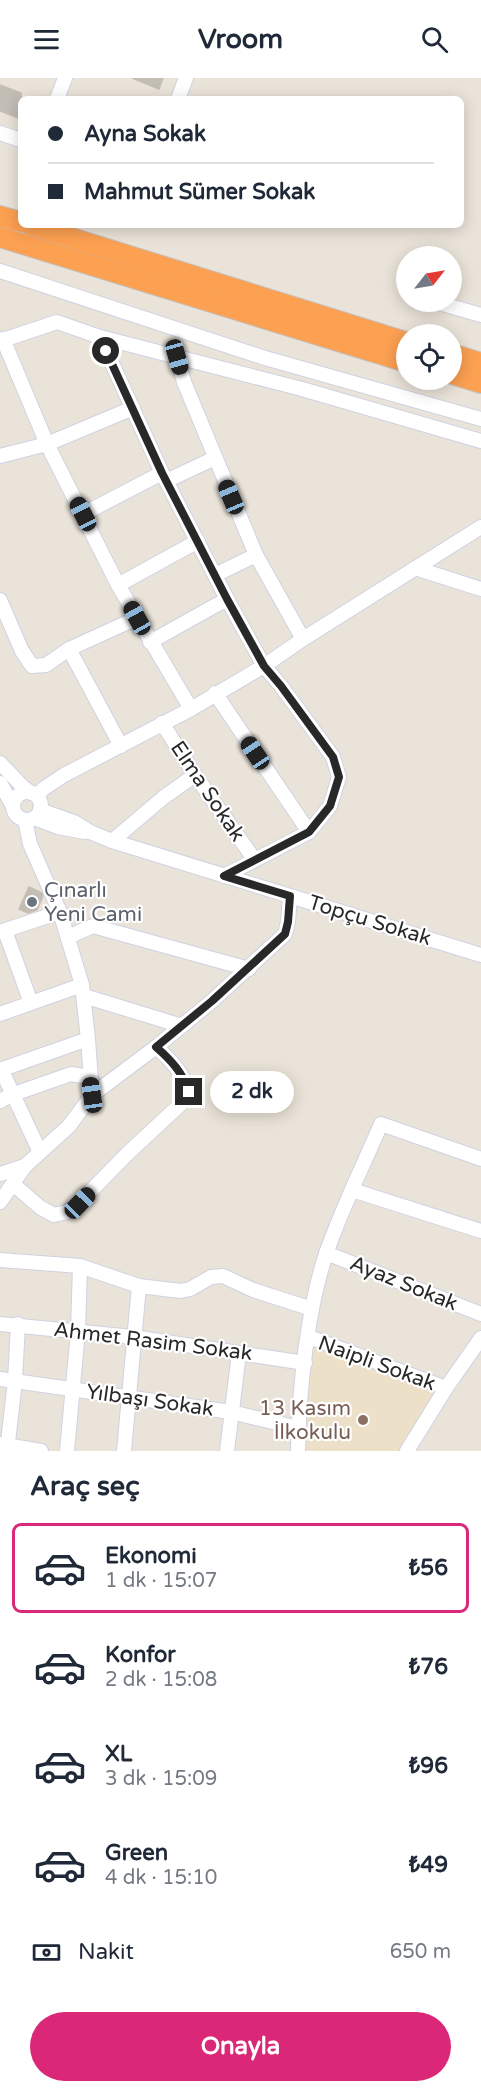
<!DOCTYPE html>
<html lang="tr">
<head>
<meta charset="utf-8">
<style>
	:root { --surface:#fff; --page:#f6f6f7; --text:#1f2937; --muted:#747a83; --line:#e0e1e3; --accent:#db2777 }
	body { margin:0; font-family:"Varela Round",sans-serif; background:var(--page); color:var(--text); height:100vh; display:flex; flex-direction:column; font-size:22px; white-space:nowrap }
	* { box-sizing:border-box; margin:0 }
	p { font-size:20px; color:var(--muted) }
	.icon { flex:none; width:33px; height:33px; fill:none; stroke:currentColor; stroke-width:2; stroke-linecap:round; stroke-linejoin:round }
	.map { position:relative; height:1373px; overflow:hidden }
	.panel { display:flex; flex-direction:column; background:var(--surface); flex:1 }
	.panel>* { flex:none }
	.guide { position:absolute; left:18px; top:18px; width:446px; height:132px; border-radius:9px; box-shadow:0 3px 15px #0003; display:grid; align-content:center; height:132px; padding:0 30px; background:var(--surface) }
	.needle { width:39px; rotate:59deg }
	.buttons { position:absolute; left:396px; top:168px; display:grid; gap:12px }
	.buttons a { display:grid; place-items:center; width:66px; height:66px; border-radius:50%; background:var(--surface); box-shadow:0 3px 15px #0003; font-size:30px }
	.end { position:absolute; width:27px; height:27px; margin:-14px; border:8px solid #282828; background:#fff; box-shadow:0 0 0 3px #fff }
	.from { border-radius:50% }
	.bubble { position:absolute; height:42px; border-radius:21px; background:var(--surface); box-shadow:0 3px 15px #0003; font-size:20px; font-weight:700; line-height:42px; text-align:center }
	.car { position:absolute; width:18px; height:36px; margin:-18px -9px; border-radius:8px; box-shadow:0 0 4px 2px #0007; background:linear-gradient(#222 24%,#8ab4d8 0 40%,#222 0 76%,#8ab4d8 0 86%,#222 0) }
	.guide b { display:flex; align-items:center; gap:21px; height:57px; font-size:22px }
	.guide b+b { border-top:2px solid var(--line) }
	.guide i { width:15px; height:15px; background:var(--text) }
	ul { padding:0; list-style:none }
	li { display:flex; align-items:center; gap:18px; height:90px; margin:0 12px 9px; padding:0 18px; border:3px solid transparent; border-radius:9px }
	li div { flex:1 }
	li b { display:block; font-size:22px }
	li em { font-style:normal; font-weight:700 }
	li.current { border-color:var(--accent) }
	li>.icon { width:54px; height:54px; stroke-width:1.5 }
	h2 { padding:0 30px; font-size:27px; line-height:72px }
	.pay { display:flex; align-items:center; gap:15px; height:66px; padding:0 30px; font-size:22px }
	.pay p { margin-inline-start:auto }
	.action { display:flex; gap:12px; margin-top:auto; padding:12px 30px }
	.action a { flex:1; height:69px; border-radius:36px; background:var(--accent); color:#fff; font-size:24px; font-weight:700; line-height:69px; text-align:center }
	header { display:flex; justify-content:space-between; align-items:center; height:78px; padding:0 30px; background:var(--surface); font-size:27px; font-weight:700 }
	.map>svg:first-child { display:block }
	.education { fill:#ece1c8 }
	.building { fill:#c2bdb5; stroke:#c5bfb3; stroke-width:1.5 }
	.lines { fill:none; stroke-linecap:round; stroke-linejoin:round }
	.minor-casing { stroke:#cfd2e1; stroke-width:16 }
	.highway-casing { stroke:#c3c3c3; stroke-width:22 }
	.minor { stroke:#fff; stroke-width:14 }
	.highway { stroke:#fca052; stroke-width:20 }
	.route { stroke:#282828; stroke-width:8 }
	.worship-dot { fill:#6b7280; stroke:#fff; stroke-width:2 }
	.education-dot { fill:#8d6e63; stroke:#fff; stroke-width:2 }
	.labels { text-anchor:middle; stroke-width:4.5; stroke-linejoin:round; paint-order:stroke }
	.street-label { font-size:21px; fill:#282828; stroke:#fff }
	.worship-label { font-size:21px; fill:#5b616d; stroke:#fff; text-anchor:start }
	.education-label { font-size:21px; fill:#785e54; stroke:#fff; text-anchor:end }
</style>
</head>
<body>
<header><svg class="icon" aria-label="menu" viewBox="0 0 24 24"><path d="M4 6h16M4 12h16M4 18h16"/></svg>Vroom<svg class="icon" aria-label="search" viewBox="0 0 24 24"><circle cx="10" cy="10" r="6"/><path d="M15 15l6 6"/></svg></header>
<div class="map">
<svg width="481" height="1373" viewBox="0 0 481 1373">
	<rect width="100%" height="100%" fill="#eae3d9"/>
	<polygon class="education" points="312,1267 438,1311 400,1373 304,1373"/>
	<g class="building">
		<polygon points="132,0 163,0 159,11"/>
		<polygon points="0,7 21,15 21,41 0,33"/>
		<polygon points="29,809 42,815 43,818 37,832 28,835 19,831"/>
	</g>
	<g class="lines">
		<defs>
			<g id="minor">
				<polyline points="57,21 65,0"/>
				<polyline points="178,21 186,0"/>
				<polyline points="0,55 21,62"/>
				<polyline points="0,193 265,280 481,341"/>
				<polyline points="436,224 481,237"/>
				<polyline points="100,259 162,395 227,521 264,588 281,608 333,679 339,699 330,728 309,754 224,798"/>
				<polyline points="3,261 47,366 118,507 191,631"/>
				<polyline points="0,263 57,244 100,259 302,311 481,363"/>
				<polyline points="177,279 184,304 256,477 303,561"/>
				<polyline points="0,378 47,366 133,330"/>
				<polyline points="166,403 215,380"/>
				<polyline points="83,436 162,395"/>
				<polyline points="415,490 481,511"/>
				<polyline points="215,497 256,477"/>
				<polyline points="118,507 198,463"/>
				<polyline points="0,522 22,573 32,588 46,587 69,571 137,540"/>
				<polyline points="150,564 227,521"/>
				<polyline points="69,571 121,668"/>
				<polyline points="215,615 309,754"/>
				<polyline points="162,645 195,697 254,781"/>
				<polyline points="0,685 23,709 31,715"/>
				<polyline points="0,705 13,728"/>
				<circle cx="27" cy="728" r="14"/>
				<polyline points="37,718 43,711 64,697 191,631 264,588 303,561 481,449"/>
				<polyline points="40,732 74,744 90,754 112,763 481,877"/>
				<polyline points="34,740 58,749 85,754"/>
				<polyline points="112,763 164,719 195,697"/>
				<polyline points="5,853 31,925"/>
				<polyline points="0,854 60,834"/>
				<polyline points="68,859 93,848 249,891"/>
				<polyline points="84,918 182,948"/>
				<polyline points="0,936 82,907"/>
				<polyline points="156,969 212,923 285,856 288,844 290,818"/>
				<polyline points="1,991 40,1074"/>
				<polyline points="0,992 88,961"/>
				<polyline points="0,1023 11,1017 71,996 89,999"/>
				<polyline points="0,1096 25,1088"/>
				<path d="M13 1106 41 1130 54 1137 67 1134 79 1125 128 1075 184 1023 189 1014C183 995 171 982 156 969L92 1017"/>
				<polyline points="352,1112 481,1153"/>
				<polyline points="0,1124 25,1088 69,1048 92,1017 88,961 82,907 60,834 30,766 25,742"/>
				<polyline points="326,1175 481,1236"/>
				<polyline points="0,1182 80,1188 139,1208 181,1213 190,1211 211,1199 223,1198 253,1212 312,1231"/>
				<polyline points="0,1246 133,1259 305,1285"/>
				<polyline points="309,1259 446,1310"/>
				<polyline points="0,1301 231,1334 298,1350"/>
				<polyline points="0,1366 41,1373"/>
				<polyline points="7,1373 15,1303 18,1246"/>
				<polyline points="67,1373 78,1253 80,1188"/>
				<polyline points="124,1373 139,1208"/>
				<polyline points="227,1373 239,1275"/>
				<path d="M298 1373C299 1312 307 1231 327 1173 342 1130 363 1088 381 1046L481 1081"/>
				<polyline points="407,1373 446,1310 481,1260"/>
			</g>
			<g id="highway">
				<polyline points="0,138 21,144"/>
				<polyline points="30,147 406,264"/>
				<polyline points="0,159 406,284"/>
				<polyline points="452,276 481,285"/>
				<polyline points="452,296 481,305"/>
			</g>
		</defs>
		<use href="#minor" class="minor-casing"/>
		<use href="#highway" class="highway-casing"/>
		<use href="#minor" class="minor"/>
		<use href="#highway" class="highway"/>
	</g>
	<g class="lines">
		<path class="route" d="M106 273 162 395 227 521 264 588 281 608 333 679 339 699 330 728 309 754 224 798 290 818 288 844 285 856 212 923 156 969C171 982 183 995 189 1014"/>
	</g>
	<circle class="worship-dot" cx="32" cy="824" r="6"/>
	<circle class="education-dot" cx="363" cy="1342" r="6"/>
	<g class="labels">
		<g class="street-label">
			<text transform="translate(208 713) rotate(56)" y="7">Elma Sokak</text>
			<text transform="translate(370 842) rotate(17)" y="7">Topçu Sokak</text>
			<text transform="translate(404 1205) rotate(22)" y="7">Ayaz Sokak</text>
			<text transform="translate(153 1263) rotate(7)" y="7">Ahmet Rasim Sokak</text>
			<text transform="translate(377 1285) rotate(20)" y="7">Naipli Sokak</text>
			<text transform="translate(150 1322) rotate(8)" y="7">Yılbaşı Sokak</text>
		</g>
		<g class="worship-label">
			<text x="44" y="819">Çınarlı<tspan x="44" dy="24">Yeni Cami</tspan></text>
		</g>
		<g class="education-label">
			<text x="351" y="1337">13 Kasım<tspan x="351" dy="24">İlkokulu</tspan></text>
		</g>
	</g>
</svg>
<div class="buttons">
<a><svg class="needle" viewBox="-14 -14 28 28"><path d="M0-13l5 13h-10z" fill="#e53935"/><path d="M0 13l5-13h-10z" fill="#747a83"/></svg></a>
<a><svg class="icon" aria-label="locate" viewBox="0 0 24 24"><circle cx="12" cy="12" r="6"/><path d="M12 2v4M12 18v4M2 12h4M18 12h4"/></svg></a>
</div>
<i class="end from" style="left:106px;top:273px"></i>
<i class="end" style="left:189px;top:1014px"></i>
<div class="bubble" style="left:210px;top:993px;width:84px">2 dk</div>
<i class="car" style="left:177px;top:279px;rotate:164deg"></i>
<i class="car" style="left:231px;top:419px;rotate:337deg"></i>
<i class="car" style="left:83px;top:436px;rotate:333deg"></i>
<i class="car" style="left:137px;top:540px;rotate:331deg"></i>
<i class="car" style="left:255px;top:675px;rotate:326deg"></i>
<i class="car" style="left:92px;top:1017px;rotate:352deg"></i>
<i class="car" style="left:80px;top:1125px;rotate:44deg"></i>
<div class="guide">
<b><i class="from"></i>Ayna Sokak</b>
<b><i></i>Mahmut Sümer Sokak</b>
</div>
</div>
<section class="panel">
<h2>Araç seç</h2>
<ul>
<li class="current"><svg class="icon" aria-label="car" viewBox="0 0 24 24"><path d="M5 17H2v-5l4-1 3-4h7l3 4 3 1v5h-3M9 17h6M6 11h13"/><circle cx="7" cy="17" r="2"/><circle cx="17" cy="17" r="2"/></svg><div><b>Ekonomi</b><p>1 dk · 15:07</p></div><em>₺56</em></li>
<li><svg class="icon" aria-label="car" viewBox="0 0 24 24"><path d="M5 17H2v-5l4-1 3-4h7l3 4 3 1v5h-3M9 17h6M6 11h13"/><circle cx="7" cy="17" r="2"/><circle cx="17" cy="17" r="2"/></svg><div><b>Konfor</b><p>2 dk · 15:08</p></div><em>₺76</em></li>
<li><svg class="icon" aria-label="car" viewBox="0 0 24 24"><path d="M5 17H2v-5l4-1 3-4h7l3 4 3 1v5h-3M9 17h6M6 11h13"/><circle cx="7" cy="17" r="2"/><circle cx="17" cy="17" r="2"/></svg><div><b>XL</b><p>3 dk · 15:09</p></div><em>₺96</em></li>
<li><svg class="icon" aria-label="car" viewBox="0 0 24 24"><path d="M5 17H2v-5l4-1 3-4h7l3 4 3 1v5h-3M9 17h6M6 11h13"/><circle cx="7" cy="17" r="2"/><circle cx="17" cy="17" r="2"/></svg><div><b>Green</b><p>4 dk · 15:10</p></div><em>₺49</em></li>
</ul>
<div class="pay"><svg class="icon" aria-label="cash" viewBox="0 0 24 24"><path d="M3 7h18v10H3z"/><circle cx="12" cy="12" r="2"/></svg>Nakit<p>650 m</p></div>
<div class="action"><a>Onayla</a></div>
</section>
</body>
</html>
